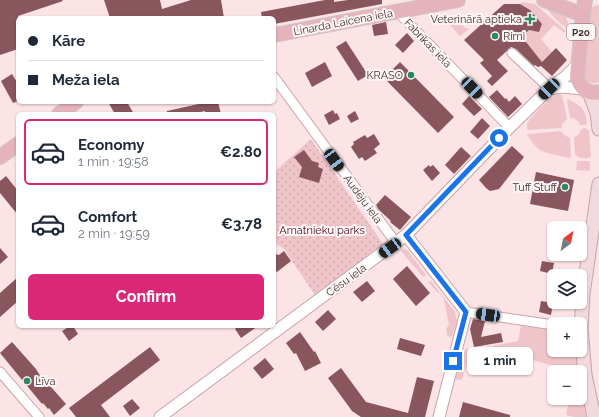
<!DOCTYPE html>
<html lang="en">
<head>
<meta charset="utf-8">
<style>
	:root { --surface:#fff; --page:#f2f2f3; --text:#1f2937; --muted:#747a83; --line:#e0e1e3; --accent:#db2777 }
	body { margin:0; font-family:Raleway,sans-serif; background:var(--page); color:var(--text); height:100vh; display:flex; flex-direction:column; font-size:15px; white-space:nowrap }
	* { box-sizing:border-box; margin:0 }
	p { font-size:13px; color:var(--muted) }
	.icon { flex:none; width:22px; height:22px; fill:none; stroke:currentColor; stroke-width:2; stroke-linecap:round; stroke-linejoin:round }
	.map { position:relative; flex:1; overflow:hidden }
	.drawer { position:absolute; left:16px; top:112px; width:260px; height:216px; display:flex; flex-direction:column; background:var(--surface); border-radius:6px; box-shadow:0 1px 3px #0004 }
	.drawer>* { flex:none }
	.guide { position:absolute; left:16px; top:16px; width:260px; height:88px; border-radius:6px; box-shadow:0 1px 3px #0004; display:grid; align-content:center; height:88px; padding:0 12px; background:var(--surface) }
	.needle { width:26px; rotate:32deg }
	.fabs { position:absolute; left:547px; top:221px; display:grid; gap:8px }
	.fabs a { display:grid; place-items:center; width:40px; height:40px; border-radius:6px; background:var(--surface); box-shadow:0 1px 3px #0004; font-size:20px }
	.end { position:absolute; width:18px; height:18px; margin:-9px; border:5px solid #1a73e8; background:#fff; box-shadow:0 0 0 2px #fff }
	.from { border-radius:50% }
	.bubble { position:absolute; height:28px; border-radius:6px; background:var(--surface); box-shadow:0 1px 3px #0004; font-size:13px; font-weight:700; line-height:28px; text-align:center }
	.car { position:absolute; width:12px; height:24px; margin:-12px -6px; border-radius:5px; box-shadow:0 0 3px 1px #0007; background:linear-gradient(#222 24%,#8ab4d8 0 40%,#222 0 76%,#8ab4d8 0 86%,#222 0) }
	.guide b { display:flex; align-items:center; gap:14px; height:38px; font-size:15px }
	.guide b+b { border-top:1px solid var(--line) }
	.guide i { width:10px; height:10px; background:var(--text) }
	ul { padding:7px 0 0; list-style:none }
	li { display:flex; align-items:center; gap:12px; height:66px; margin:0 8px 6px; padding:0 4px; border:2px solid transparent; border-radius:6px }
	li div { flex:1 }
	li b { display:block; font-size:15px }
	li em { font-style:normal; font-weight:700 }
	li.selected { border-color:var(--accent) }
	li>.icon { width:36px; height:36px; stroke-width:1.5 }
	.primary-button { display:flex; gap:8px; margin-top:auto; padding:8px 12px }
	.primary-button a { flex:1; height:46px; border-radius:6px; background:var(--accent); color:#fff; font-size:16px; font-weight:700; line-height:46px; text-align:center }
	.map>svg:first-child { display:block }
	.grass { fill:#efc5ca }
	.park { fill:url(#park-dots) }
	.building { fill:#89565d }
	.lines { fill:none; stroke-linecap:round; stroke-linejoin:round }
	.minor-casing { stroke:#c9a3a8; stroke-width:11 }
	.tertiary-casing { stroke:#c9a3a8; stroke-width:13 }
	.secondary-casing { stroke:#c9a3a8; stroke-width:15 }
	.primary-casing { stroke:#cecacb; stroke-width:16 }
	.minor { stroke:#fff; stroke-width:9 }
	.tertiary { stroke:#fff; stroke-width:11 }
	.secondary { stroke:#f2d9dd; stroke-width:13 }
	.primary { stroke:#e5b3bb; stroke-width:14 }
	.route { stroke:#1a73e8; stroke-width:5 }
	.poi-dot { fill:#2c895f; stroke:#fdf5f6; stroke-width:1.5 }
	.labels { text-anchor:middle; stroke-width:4; stroke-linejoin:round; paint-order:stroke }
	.shield { fill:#fdf5f6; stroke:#7c6e70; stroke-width:1 }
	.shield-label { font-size:10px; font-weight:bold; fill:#443436 }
	.poi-label { font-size:11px; fill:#443436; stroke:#fdf5f6; text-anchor:end }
	.street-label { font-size:11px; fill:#443436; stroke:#fdf5f6 }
	.park-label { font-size:11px; fill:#510d20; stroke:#fdf5f6 }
</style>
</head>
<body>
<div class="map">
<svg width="599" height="417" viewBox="0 0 599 417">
	<defs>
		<pattern id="park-dots" width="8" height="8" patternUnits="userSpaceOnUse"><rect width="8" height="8" fill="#efc5ca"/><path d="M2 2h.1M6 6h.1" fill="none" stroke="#ceaaae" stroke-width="1.8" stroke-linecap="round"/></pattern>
	</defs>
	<rect width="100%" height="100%" fill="#fbe3e6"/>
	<g class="grass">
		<polygon points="523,2 535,4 567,32 563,32 554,25 541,39 552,52 542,62 527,44 515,43 529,30 539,32 542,24 530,11 520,4"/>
		<path d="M599 5V82C593 85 588 83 584 79L590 10 594 6Z"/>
		<path d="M545 6 565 13 570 29C559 25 551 14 545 6Z"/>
		<path d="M480 16C473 26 471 28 460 20Z"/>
		<polygon points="458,21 464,27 469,29 460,36 449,24 451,22"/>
		<path d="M558 94 562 95 567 119 562 124 561 128 529 130 527 129C527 128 527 127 527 125 528 118 551 97 558 94Z"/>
		<path d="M568 99C580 106 585 107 587 122L586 125H580C579 121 575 118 570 118L567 100Z"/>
		<path d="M585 128 587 129 589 131 591 156 589 158C584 158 578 159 575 154L574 137C578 136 580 133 581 129Z"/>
		<path d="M561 131 564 135 570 138 571 158C564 157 549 154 542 151 536 148 530 140 527 134Z"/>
		<polygon points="577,161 589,161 590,162 590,170 588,171 576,170"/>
		<polygon points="403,249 405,249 407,250 426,275 423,277 401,251"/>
		<polygon points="431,281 455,312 457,322 452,336 450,337 447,335 446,329 449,325 444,299 439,292 438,293 428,282"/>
		<polygon points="521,326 549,329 551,336 554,340 554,350 576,350 578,372 569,372 568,370 487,347 518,341"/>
		<path d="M479 348C465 357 468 365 462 379L460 380 455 379 457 368 460 363 463 353 466 349Z"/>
		<path d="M582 398 586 417H574L566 415C568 403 569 400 582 398Z"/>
	</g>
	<polygon class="park" points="311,139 383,244 315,295 284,249 274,242 274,172"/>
	<g class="building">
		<polygon points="0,0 62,0 63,1 18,16 18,49 0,55"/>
		<polygon points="104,0 160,0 162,9 191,0 221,0 224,18 199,18 199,16 192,18 110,18"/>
		<polygon points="325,0 334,0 334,2 348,0 382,0 382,4 274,24 274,18 262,18 261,12"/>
		<polygon points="504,4 520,4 530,10 542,24 539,32 529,30 522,37 542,62 556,48 567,60 552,76 541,66 538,67 535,65 534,66 516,49 511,47 497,60 508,71 492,86 487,81 492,76 480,63 484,60 464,40"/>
		<polygon points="386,22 388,34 374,36 372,25"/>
		<polygon points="407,33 414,41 403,53 395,45"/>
		<polygon points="346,41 368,75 358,81 336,47"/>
		<polygon points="325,62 332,76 312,87 305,73"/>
		<polygon points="400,62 454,117 438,133 384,78"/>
		<polygon points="12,74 18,84 18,101 13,103 1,81"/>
		<polygon points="497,90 505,99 506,98 509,102 515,96 522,104 508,117 489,97"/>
		<polygon points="469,96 482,109 474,116 462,104"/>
		<polygon points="108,102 127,102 134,114 115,114"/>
		<polygon points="203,102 218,102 221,114 205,114 205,111 191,114 167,114 167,111 203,103"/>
		<polygon points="333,110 335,114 337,113 340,119 329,125 324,115"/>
		<polygon points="355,111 359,119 351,123 347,116"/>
		<polygon points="482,118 490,126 478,139 470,132"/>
		<polygon points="374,134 380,144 374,149 377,153 365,161 362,157 359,159 351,147 354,144 353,142 365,135 367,138"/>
		<polygon points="512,146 524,157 499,189 490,191 486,188 479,180"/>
		<polygon points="461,147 471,156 454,174 445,165"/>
		<polygon points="304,150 312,161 319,163 318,167 323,169 319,183 299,177 302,167 294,157"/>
		<polygon points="429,165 430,167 433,165 440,173 432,181 423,170"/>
		<polygon points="536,172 574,180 568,211 530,204"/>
		<polygon points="6,176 18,191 18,215 0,193 0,181"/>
		<polygon points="385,195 411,217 400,230 390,222 391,221 379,210 376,205"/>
		<polygon points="0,248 8,257 0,264"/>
		<polygon points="284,251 291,261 277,272 274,268 275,254 279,255"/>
		<polygon points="542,261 554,263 552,274 540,271"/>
		<polygon points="407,266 430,293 416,306 393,279"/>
		<polygon points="18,277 18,301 0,317 0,293"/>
		<polygon points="367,281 375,291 362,302 353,292"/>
		<polygon points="541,301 553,303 551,315 539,312"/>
		<polygon points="328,310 336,319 323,331 315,322"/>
		<polygon points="473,319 485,321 481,337 501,333 503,342 474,347 470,329"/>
		<polygon points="70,326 73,326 78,334 69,341 62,331"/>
		<polygon points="239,326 258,326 241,338 235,329"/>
		<polygon points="300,332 314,352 315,351 321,363 305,371 296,353 294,354 286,343"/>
		<polygon points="400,338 425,345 421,356 397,349"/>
		<polygon points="12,342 36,369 43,380 44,379 66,404 54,415 49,408 48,409 43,403 42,404 0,353"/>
		<polygon points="150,347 160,360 101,405 110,417 76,417 69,408"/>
		<polygon points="265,358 274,369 262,379 253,368"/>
		<polygon points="341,368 366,402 408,413 417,377 434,381 425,417 361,417 352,411 328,378"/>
		<polygon points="132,399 140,408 130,416 123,406"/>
		<polygon points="463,402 510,415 510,417 459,417"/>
	</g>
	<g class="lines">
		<defs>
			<g id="minor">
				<polyline points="397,11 509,127"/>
				<polyline points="512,53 547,86"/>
				<polyline points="274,77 396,243"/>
				<polyline points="466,312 554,325"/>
				<polyline points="0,372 39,417"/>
			</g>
			<g id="tertiary">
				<polyline points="549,89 562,87 583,89"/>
				<polyline points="406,235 466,312 439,417"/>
				<polyline points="160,417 406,235 512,125 549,89 565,77 578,64"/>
			</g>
			<g id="secondary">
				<polyline points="589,92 597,113 599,129"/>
				<polyline points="594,417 585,375 581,329 583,294 599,184"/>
			</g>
			<g id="primary">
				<polyline points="544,0 583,15"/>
				<path d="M585 0 583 15 577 77C580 88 587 95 599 92"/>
				<polyline points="274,35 458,0"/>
				<polyline points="59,114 76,102"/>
				<polyline points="0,157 18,144"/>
			</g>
		</defs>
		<use href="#minor" class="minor-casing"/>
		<use href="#tertiary" class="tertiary-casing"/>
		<use href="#secondary" class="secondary-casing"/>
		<use href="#primary" class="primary-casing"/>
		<use href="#minor" class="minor"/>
		<use href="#tertiary" class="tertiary"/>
		<use href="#secondary" class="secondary"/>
		<use href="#primary" class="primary"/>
	</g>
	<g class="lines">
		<polyline class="route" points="453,361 466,312 406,235 499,138"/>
	</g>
	<g class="poi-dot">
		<path d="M528 13h4v4h4v4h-4v4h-4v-4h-4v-4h4z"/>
		<circle cx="495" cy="36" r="4"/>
		<circle cx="411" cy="75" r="4"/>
		<circle cx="565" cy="187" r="4"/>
		<circle cx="27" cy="381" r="4"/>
	</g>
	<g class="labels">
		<rect class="shield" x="567" y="24" width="28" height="16" rx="3"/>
		<g class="shield-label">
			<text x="581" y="36">P20</text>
		</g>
		<g class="poi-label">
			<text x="522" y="23">Veterinārā aptieka</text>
			<text x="503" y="40" text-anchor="start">Rimi</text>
			<text x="403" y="79">KRASO</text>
			<text x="557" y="191">Tuff Stuff</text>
			<text x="35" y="385" text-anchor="start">Līva</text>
		</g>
		<g class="street-label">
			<text transform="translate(343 22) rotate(-11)" y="4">Linarda Laicena iela</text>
			<text transform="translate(428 43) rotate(46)" y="4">Fabrikas iela</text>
			<text transform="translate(363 199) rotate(54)" y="4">Audēju iela</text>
			<text transform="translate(346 280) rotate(-36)" y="4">Cēsu iela</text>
		</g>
		<g class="park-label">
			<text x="322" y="234">Amatnieku parks</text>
		</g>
	</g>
</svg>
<div class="fabs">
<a><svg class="needle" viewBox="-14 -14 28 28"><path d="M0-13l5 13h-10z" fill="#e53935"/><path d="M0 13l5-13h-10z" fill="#747a83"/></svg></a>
<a><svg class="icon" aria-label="layers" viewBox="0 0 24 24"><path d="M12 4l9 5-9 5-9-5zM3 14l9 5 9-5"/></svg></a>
<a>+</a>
<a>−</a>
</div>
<i class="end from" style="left:499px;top:138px"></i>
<i class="end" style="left:453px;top:361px"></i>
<div class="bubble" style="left:467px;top:347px;width:66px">1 min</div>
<i class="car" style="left:472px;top:88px;rotate:136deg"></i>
<i class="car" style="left:549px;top:89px;rotate:226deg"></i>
<i class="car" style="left:334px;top:160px;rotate:144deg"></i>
<i class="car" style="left:390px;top:248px;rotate:234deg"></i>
<i class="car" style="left:488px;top:315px;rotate:278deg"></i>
<div class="guide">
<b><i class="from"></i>Kāre</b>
<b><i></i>Meža iela</b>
</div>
<section class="drawer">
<ul>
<li class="selected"><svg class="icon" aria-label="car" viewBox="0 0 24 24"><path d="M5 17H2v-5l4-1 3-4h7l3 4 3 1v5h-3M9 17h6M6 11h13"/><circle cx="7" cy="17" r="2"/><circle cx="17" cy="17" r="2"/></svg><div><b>Economy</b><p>1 min · 19:58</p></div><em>€2.80</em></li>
<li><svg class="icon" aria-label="car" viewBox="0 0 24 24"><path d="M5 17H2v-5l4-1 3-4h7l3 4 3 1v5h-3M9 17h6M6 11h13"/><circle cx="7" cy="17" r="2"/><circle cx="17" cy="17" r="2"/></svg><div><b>Comfort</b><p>2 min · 19:59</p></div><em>€3.78</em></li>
</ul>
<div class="primary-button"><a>Confirm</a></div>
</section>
</div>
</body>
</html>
